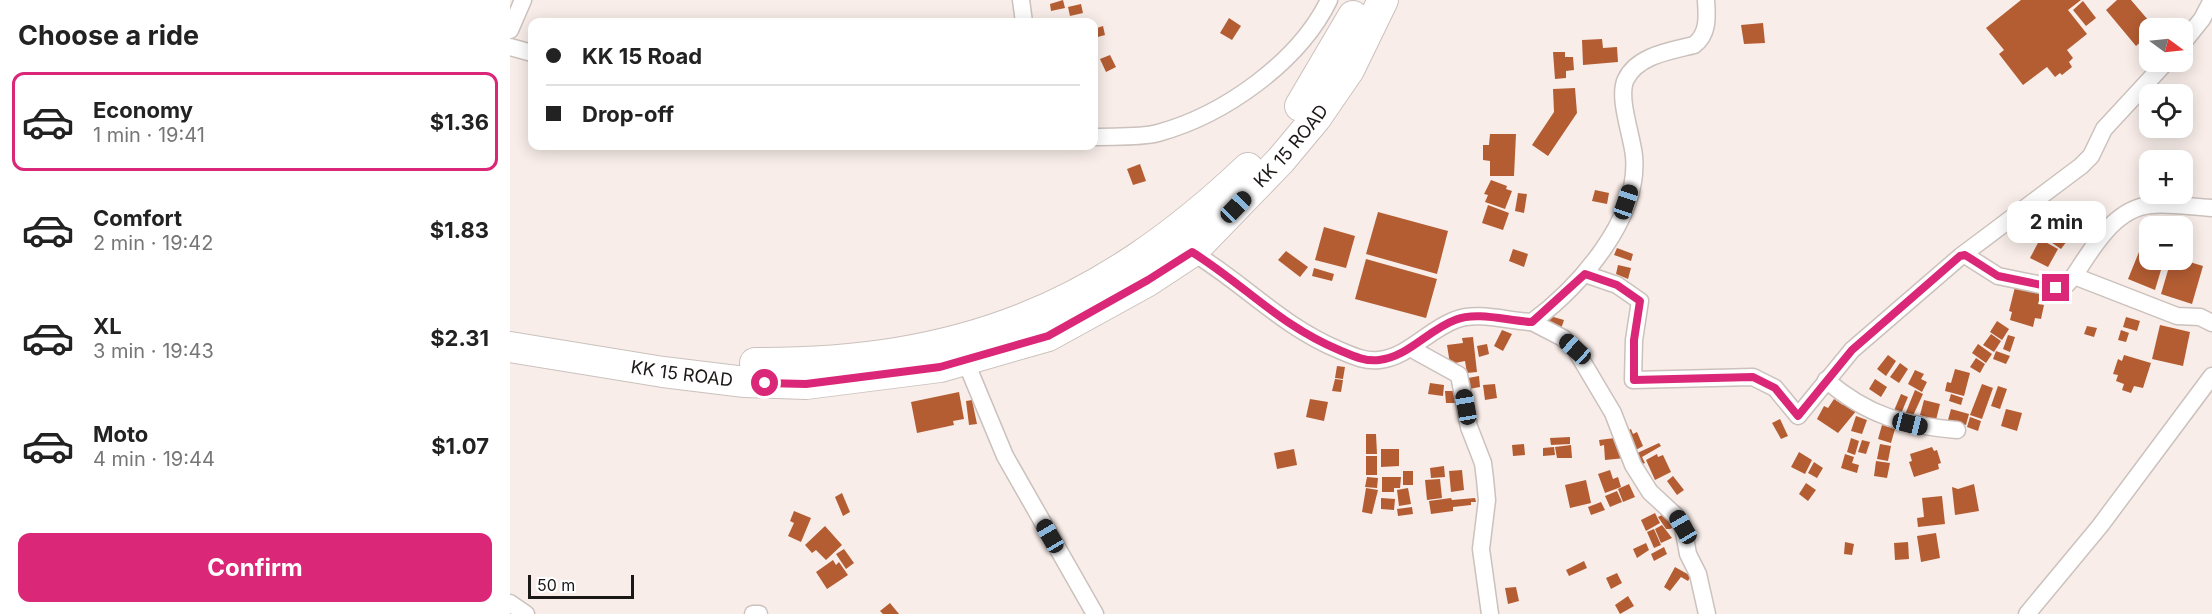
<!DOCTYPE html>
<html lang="en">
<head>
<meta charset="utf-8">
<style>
	:root { --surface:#fff; --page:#f6f6f6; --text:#222; --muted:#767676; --line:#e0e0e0; --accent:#db2777 }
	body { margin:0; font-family:Inter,sans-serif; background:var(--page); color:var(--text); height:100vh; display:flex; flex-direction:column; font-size:22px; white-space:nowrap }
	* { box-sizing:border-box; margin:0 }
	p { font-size:20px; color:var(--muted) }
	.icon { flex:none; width:33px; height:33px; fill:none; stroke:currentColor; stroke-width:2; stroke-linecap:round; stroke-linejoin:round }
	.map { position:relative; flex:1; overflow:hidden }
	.drawer { display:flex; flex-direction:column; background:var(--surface); width:510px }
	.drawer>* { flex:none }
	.guide { position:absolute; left:18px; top:18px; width:570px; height:132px; border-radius:12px; box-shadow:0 3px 15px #0003; display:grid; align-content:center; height:132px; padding:0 18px; background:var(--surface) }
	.needle { width:39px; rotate:105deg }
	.tools { position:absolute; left:1629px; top:18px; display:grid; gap:12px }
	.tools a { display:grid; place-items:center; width:54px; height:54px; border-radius:12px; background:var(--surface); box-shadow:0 3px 15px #0003; font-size:30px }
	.scale { position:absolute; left:18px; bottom:15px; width:106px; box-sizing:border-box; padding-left:6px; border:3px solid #1b1716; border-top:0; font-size:16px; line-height:21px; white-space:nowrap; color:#1b1716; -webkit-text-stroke:4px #fff; paint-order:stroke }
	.end { position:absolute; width:27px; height:27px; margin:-14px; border:8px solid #db2777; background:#fff; box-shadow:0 0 0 3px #fff }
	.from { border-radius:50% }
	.bubble { position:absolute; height:42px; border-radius:12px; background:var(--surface); box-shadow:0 3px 15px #0003; font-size:20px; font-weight:700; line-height:42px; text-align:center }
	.car { position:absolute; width:18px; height:36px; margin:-18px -9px; border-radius:8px; box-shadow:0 0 4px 2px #0007; background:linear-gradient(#222 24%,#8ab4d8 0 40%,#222 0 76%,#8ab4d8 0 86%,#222 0) }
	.guide b { display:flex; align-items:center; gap:21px; height:57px; font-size:22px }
	.guide b+b { border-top:2px solid var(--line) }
	.guide i { width:15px; height:15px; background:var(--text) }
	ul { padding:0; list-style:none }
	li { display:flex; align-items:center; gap:18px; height:99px; margin:0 12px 9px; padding:0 6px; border:3px solid transparent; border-radius:12px }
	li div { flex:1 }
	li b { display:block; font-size:22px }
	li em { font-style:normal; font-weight:700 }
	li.active { border-color:var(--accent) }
	li>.icon { width:54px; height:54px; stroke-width:1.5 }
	h2 { padding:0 18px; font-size:27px; line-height:72px }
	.cta { display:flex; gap:12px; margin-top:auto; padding:12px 18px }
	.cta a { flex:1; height:69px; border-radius:12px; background:var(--accent); color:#fff; font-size:24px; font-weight:700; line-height:69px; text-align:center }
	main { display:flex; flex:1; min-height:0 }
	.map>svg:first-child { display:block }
	.building { fill:#b45d33 }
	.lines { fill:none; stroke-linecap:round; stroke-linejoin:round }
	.street-casing { stroke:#cbc1bd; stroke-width:19 }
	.highway-casing { stroke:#cbc1bd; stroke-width:32 }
	.street { stroke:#fff; stroke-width:16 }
	.highway { stroke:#fff; stroke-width:30 }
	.route { stroke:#db2777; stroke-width:8 }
	.labels { text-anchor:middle; stroke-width:4.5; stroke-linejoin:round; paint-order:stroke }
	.street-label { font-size:18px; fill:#1b1716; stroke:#fff }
</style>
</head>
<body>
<main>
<section class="drawer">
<h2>Choose a ride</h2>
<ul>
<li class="active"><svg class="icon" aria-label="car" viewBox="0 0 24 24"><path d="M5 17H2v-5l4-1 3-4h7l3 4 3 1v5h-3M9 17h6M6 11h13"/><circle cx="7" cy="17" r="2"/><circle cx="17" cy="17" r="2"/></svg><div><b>Economy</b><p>1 min · 19:41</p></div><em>$1.36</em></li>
<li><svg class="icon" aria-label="car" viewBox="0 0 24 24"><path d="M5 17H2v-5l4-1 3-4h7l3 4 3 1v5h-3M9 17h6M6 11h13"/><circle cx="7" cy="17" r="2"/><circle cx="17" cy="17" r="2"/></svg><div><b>Comfort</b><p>2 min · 19:42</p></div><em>$1.83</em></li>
<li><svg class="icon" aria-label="car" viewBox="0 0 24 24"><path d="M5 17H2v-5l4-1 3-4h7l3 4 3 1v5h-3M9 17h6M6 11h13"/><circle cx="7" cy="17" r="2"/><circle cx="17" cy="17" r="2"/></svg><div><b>XL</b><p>3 min · 19:43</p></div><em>$2.31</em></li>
<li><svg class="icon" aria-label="car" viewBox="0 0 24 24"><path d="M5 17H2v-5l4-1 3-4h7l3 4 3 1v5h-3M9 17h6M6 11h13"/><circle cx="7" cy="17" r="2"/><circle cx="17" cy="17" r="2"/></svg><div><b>Moto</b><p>4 min · 19:44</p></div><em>$1.07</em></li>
</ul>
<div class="cta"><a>Confirm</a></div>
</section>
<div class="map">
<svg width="1702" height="614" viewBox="0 0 1702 614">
	<rect width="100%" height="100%" fill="#f8ede9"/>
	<g class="building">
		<polygon points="553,0 555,8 541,11 540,4"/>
		<polygon points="1511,0 1571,0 1558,10 1577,34 1557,50 1563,58 1559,62 1562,67 1552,75 1550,73 1545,77 1537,67 1513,85 1489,54 1494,50 1476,28"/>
		<polygon points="1607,0 1621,0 1645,28 1640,28 1640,34 1626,46 1596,10"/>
		<polygon points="1573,1 1586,18 1576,26 1563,10"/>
		<polygon points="571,4 573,13 560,16 558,7"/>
		<polygon points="719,18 731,26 722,40 710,33"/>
		<polygon points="1253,23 1255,43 1234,44 1231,25"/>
		<polygon points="593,26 595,35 584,38 584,29"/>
		<polygon points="1092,39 1093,48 1107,47 1108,62 1073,65 1072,40"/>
		<polygon points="1043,52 1055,52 1055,57 1063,57 1064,70 1056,71 1056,78 1045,79"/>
		<polygon points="600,55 606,67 596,72 590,59"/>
		<polygon points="1065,88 1067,113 1038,156 1022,145 1044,112 1043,89"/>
		<polygon points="980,134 1006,134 1004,176 980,176 980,161 973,160 973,145 979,145"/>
		<polygon points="630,164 636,181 623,185 617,169"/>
		<polygon points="981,180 997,186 996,189 1002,191 995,209 975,202 978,195 974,194"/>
		<polygon points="1085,190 1099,193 1097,204 1082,201"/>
		<polygon points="1008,193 1017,194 1014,213 1005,211"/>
		<polygon points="978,205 999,213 993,230 972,223"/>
		<polygon points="868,212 938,231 927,274 856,254"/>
		<polygon points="1530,225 1535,229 1526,241 1521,238"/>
		<polygon points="814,227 845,236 836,268 805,260"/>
		<polygon points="1537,227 1557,241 1551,249 1532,236"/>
		<polygon points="1530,239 1548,249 1538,267 1520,258"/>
		<polygon points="1107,248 1123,254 1121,261 1104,255"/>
		<polygon points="1003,249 1018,254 1014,267 999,261"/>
		<polygon points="776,251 798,267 790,277 768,260"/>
		<polygon points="1629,252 1640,257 1640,260 1654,260 1645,290 1618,279"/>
		<polygon points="856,259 927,279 916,318 845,299"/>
		<polygon points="1661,260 1673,260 1693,266 1682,304 1651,294"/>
		<polygon points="1108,265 1121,268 1118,279 1106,274"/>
		<polygon points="804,268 824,274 822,281 802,276"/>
		<polygon points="1505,287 1531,294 1528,304 1534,305 1531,319 1525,318 1523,327 1500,320 1502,312 1499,311"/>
		<polygon points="1040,316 1054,320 1051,329 1037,325"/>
		<polygon points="1616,317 1630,321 1627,331 1613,327"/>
		<polygon points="1487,321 1499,329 1492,340 1480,332"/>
		<polygon points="1650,325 1680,332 1673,366 1642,359"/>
		<polygon points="1577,326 1587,328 1584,337 1574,334"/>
		<polygon points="992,330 1002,334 993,351 984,346"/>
		<polygon points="1611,330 1619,333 1616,342 1608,340"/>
		<polygon points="1481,334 1491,341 1484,352 1473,345"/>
		<polygon points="1498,335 1505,337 1500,352 1493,349"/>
		<polygon points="963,337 967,372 957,373 955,361 940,364 937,345 953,343 952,338"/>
		<polygon points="977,344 979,354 969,357 967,346"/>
		<polygon points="1468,344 1482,354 1476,363 1462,353"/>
		<polygon points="1486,351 1500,356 1496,364 1483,359"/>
		<polygon points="1378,355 1386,361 1376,376 1367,369"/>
		<polygon points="1614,355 1641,363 1633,388 1624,386 1621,393 1612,390 1614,384 1606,381 1608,375 1603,374 1608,359 1612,361"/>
		<polygon points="1466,358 1475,364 1470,373 1460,367"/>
		<polygon points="1390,363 1398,369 1389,383 1380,377"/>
		<polygon points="827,366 835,367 833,379 825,378"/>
		<polygon points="1445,369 1460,373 1454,396 1435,391 1437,382 1441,383"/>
		<polygon points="1405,370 1414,374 1411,379 1417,382 1412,392 1398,384"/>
		<polygon points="969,376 970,387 959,389 958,378"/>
		<polygon points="825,379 833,380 831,392 822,391"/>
		<polygon points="1365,379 1377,387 1371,397 1359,389"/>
		<polygon points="920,383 934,385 933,396 918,394"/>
		<polygon points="985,384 987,398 975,400 973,385"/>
		<polygon points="1472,384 1483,388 1472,419 1460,415"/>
		<polygon points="1488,386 1497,389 1490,409 1481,406"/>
		<polygon points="1405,390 1413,394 1401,420 1394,417"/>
		<polygon points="935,391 947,391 947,403 936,403"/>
		<polygon points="449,392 454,419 443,421 444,425 407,433 401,402"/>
		<polygon points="1391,394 1398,397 1390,416 1383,413"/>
		<polygon points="1441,394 1453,398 1451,405 1439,401"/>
		<polygon points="800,399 818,402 814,421 796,417"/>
		<polygon points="1324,399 1333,405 1335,402 1347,410 1328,433 1307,419 1314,406 1318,408"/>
		<polygon points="462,400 467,424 459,425 456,401"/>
		<polygon points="1414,400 1430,404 1426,420 1410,415"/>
		<polygon points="1441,409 1459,414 1456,425 1438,420"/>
		<polygon points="1496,409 1512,413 1507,431 1491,426"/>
		<polygon points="1346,416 1357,420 1352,434 1341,431"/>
		<polygon points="1460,417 1471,421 1468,431 1457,427"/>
		<polygon points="1270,419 1278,436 1271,439 1262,423"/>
		<polygon points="1372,425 1385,429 1381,443 1368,439"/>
		<polygon points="1121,429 1123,434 1127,432 1133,446 1124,451 1116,431"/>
		<polygon points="856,434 866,434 867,454 856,454"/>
		<polygon points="1060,437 1060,444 1041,445 1040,438"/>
		<polygon points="1113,437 1115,458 1095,460 1094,445 1090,446 1089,440"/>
		<polygon points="1341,438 1349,441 1345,455 1337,452"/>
		<polygon points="1352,440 1360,442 1356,454 1348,452"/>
		<polygon points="1149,443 1151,446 1132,457 1135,463 1128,466 1123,455"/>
		<polygon points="1014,444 1015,455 1003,456 1002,445"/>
		<polygon points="1370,444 1381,446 1378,461 1367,459"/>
		<polygon points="1061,445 1062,458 1047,458 1045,447"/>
		<polygon points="1044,447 1045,455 1033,456 1033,448"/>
		<polygon points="1422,447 1424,451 1427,450 1431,463 1428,464 1429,469 1404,477 1399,462 1402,461 1400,454"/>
		<polygon points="784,449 787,465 767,469 764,453"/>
		<polygon points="871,449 889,449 889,466 871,467"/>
		<polygon points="1289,452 1302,460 1295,474 1281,467"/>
		<polygon points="1147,454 1148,457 1153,455 1161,472 1145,480 1136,460"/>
		<polygon points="1335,454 1344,457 1342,463 1349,465 1347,473 1331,468"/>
		<rect x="856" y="456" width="11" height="19"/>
		<polygon points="1366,461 1380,463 1377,478 1364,476"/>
		<polygon points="1304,462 1313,468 1307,478 1298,473"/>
		<polygon points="934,466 935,477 921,478 920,468"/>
		<polygon points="952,470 954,490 941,492 939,471"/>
		<polygon points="1100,470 1103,479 1108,477 1111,487 1095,493 1088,474"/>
		<rect x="893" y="471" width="10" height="14"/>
		<polygon points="1163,476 1174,490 1167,495 1157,481"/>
		<polygon points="857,477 868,478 867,488 855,487"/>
		<polygon points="872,477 891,477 890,488 884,488 884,492 872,492"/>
		<polygon points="930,479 932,498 917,500 915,480"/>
		<polygon points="1076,480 1081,503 1060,508 1055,485"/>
		<polygon points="1296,483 1306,490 1298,501 1289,494"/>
		<polygon points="1119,484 1125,497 1113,502 1108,489"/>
		<polygon points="1464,484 1469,511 1445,515 1442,487 1448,489"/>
		<polygon points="856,488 868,490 862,514 852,512"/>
		<polygon points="898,488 901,504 889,506 887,490"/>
		<polygon points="1107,491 1112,502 1100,507 1095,496"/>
		<polygon points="332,493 340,512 333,516 325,497"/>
		<polygon points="1432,496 1435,524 1408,527 1407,518 1414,517 1412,498"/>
		<polygon points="871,498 885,499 884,510 871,509"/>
		<polygon points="941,498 942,500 965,498 966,502 961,502 961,505 943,507 943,511 921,514 919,501"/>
		<polygon points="1091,502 1095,510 1081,515 1078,507"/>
		<polygon points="902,507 903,514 888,516 887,509"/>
		<polygon points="284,511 301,518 291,542 278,536 284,523 280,521"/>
		<polygon points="1145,513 1150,523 1136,531 1131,520"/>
		<polygon points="1156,513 1165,526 1160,529 1156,529 1148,517"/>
		<polygon points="1152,525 1162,538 1151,543 1145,529"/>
		<polygon points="315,526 332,545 316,560 306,550 302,553 295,545"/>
		<polygon points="1144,529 1151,545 1144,548 1137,532"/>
		<polygon points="1426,533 1430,558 1411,562 1407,536"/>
		<polygon points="1335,542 1344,544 1342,555 1334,554"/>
		<polygon points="1398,542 1399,559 1385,560 1384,543"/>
		<polygon points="1136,543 1139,550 1127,558 1123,549"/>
		<polygon points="1154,547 1157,554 1144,561 1141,554"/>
		<polygon points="334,549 344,563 336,569 326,554"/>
		<polygon points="323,560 326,565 329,562 338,575 317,589 306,572"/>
		<polygon points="1074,561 1077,568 1059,576 1056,570"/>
		<polygon points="1165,567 1181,576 1178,581 1171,577 1160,591 1154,587"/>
		<polygon points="1107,573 1112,583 1101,589 1096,578"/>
		<polygon points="1006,587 1009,601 998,604 995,588"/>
		<polygon points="1118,596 1124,606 1110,614 1105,605"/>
		<polygon points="380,603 389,614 373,614 370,611"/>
	</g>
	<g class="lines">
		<defs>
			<g id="street">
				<polyline points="511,0 514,22"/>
				<polyline points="0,30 13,0"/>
				<polyline points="1672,44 1692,19 1702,0"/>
				<polyline points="0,47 22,53"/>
				<path d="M584 137C604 136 629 138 648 133 714 115 789 62 819 0"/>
				<path d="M682 252C735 284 770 325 829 350 841 355 855 362 869 360 898 357 918 330 945 320 967 311 998 321 1022 322 1069 287 1130 219 1124 156 1122 135 1107 97 1116 79 1128 55 1161 51 1184 45 1199 34 1197 16 1196 0"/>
				<path d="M1455 255 1488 276 1546 288 1557 284 1564 276C1582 249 1604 208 1641 205 1660 203 1682 207 1702 208"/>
				<polyline points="1075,274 1107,285 1130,301 1124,340 1123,380 1243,377 1265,388 1288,416 1342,350 1451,256 1571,166 1581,156 1594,129 1656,62"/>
				<polyline points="1564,276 1667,316 1690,317 1702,323"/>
				<polyline points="1022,322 1053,338 1065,349 1103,413 1123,465 1140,492 1166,516 1173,527 1178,554 1188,574 1197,614"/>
				<polyline points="900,348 949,375 959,427 973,463 975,479 977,500 971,549 980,614"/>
				<polyline points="455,360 495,456 585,614"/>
				<path d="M1316 380C1358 416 1393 425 1447 430"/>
				<polyline points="0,603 16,614"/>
				<polyline points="243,614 249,614"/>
				<polyline points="1517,614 1590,526 1702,376"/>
			</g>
			<g id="highway">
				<polyline points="790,106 843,16"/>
				<path id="s1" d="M0 347 153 372 235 382 296 384 430 367 538 336 638 281 682 252 771 160 806 118 839 70 873 0"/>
				<path d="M245 363C450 364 589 309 738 168"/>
			</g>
		</defs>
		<use href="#street" class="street-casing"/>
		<use href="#highway" class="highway-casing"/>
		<use href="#street" class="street"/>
		<use href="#highway" class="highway"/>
	</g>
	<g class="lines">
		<path class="route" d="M255 383 296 384 430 367 538 336 638 280 682 252C735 285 769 325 829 350 841 355 855 362 869 360 898 357 918 330 945 320 967 311 998 321 1022 322L1075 274 1107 285 1130 301 1124 340V380L1243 377 1265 388 1288 416 1342 350 1450 256 1455 255 1488 276 1546 288"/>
	</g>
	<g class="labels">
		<g class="street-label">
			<text dy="6" stroke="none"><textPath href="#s1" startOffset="858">KK 15 ROAD</textPath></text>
			<text dy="6" stroke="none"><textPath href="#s1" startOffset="174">KK 15 ROAD</textPath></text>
		</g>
	</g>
</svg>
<div class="tools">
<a><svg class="needle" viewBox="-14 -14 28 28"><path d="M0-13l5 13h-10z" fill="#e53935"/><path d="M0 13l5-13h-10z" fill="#767676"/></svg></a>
<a><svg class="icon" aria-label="locate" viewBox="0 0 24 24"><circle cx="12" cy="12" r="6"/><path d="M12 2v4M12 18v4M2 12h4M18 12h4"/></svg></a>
<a>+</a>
<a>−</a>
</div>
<div class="scale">50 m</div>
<i class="end from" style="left:255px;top:383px"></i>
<i class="end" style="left:1546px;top:288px"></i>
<div class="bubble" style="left:1497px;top:201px;width:99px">2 min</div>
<i class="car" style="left:1116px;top:202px;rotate:19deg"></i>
<i class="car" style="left:726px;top:207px;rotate:44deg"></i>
<i class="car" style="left:1065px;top:349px;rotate:312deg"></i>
<i class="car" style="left:956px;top:407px;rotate:350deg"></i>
<i class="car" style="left:1400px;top:424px;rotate:104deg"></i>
<i class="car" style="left:1173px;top:527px;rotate:330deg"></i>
<i class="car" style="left:540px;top:536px;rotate:330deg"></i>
<div class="guide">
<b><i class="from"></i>KK 15 Road</b>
<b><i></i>Drop-off</b>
</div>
</div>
</main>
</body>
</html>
